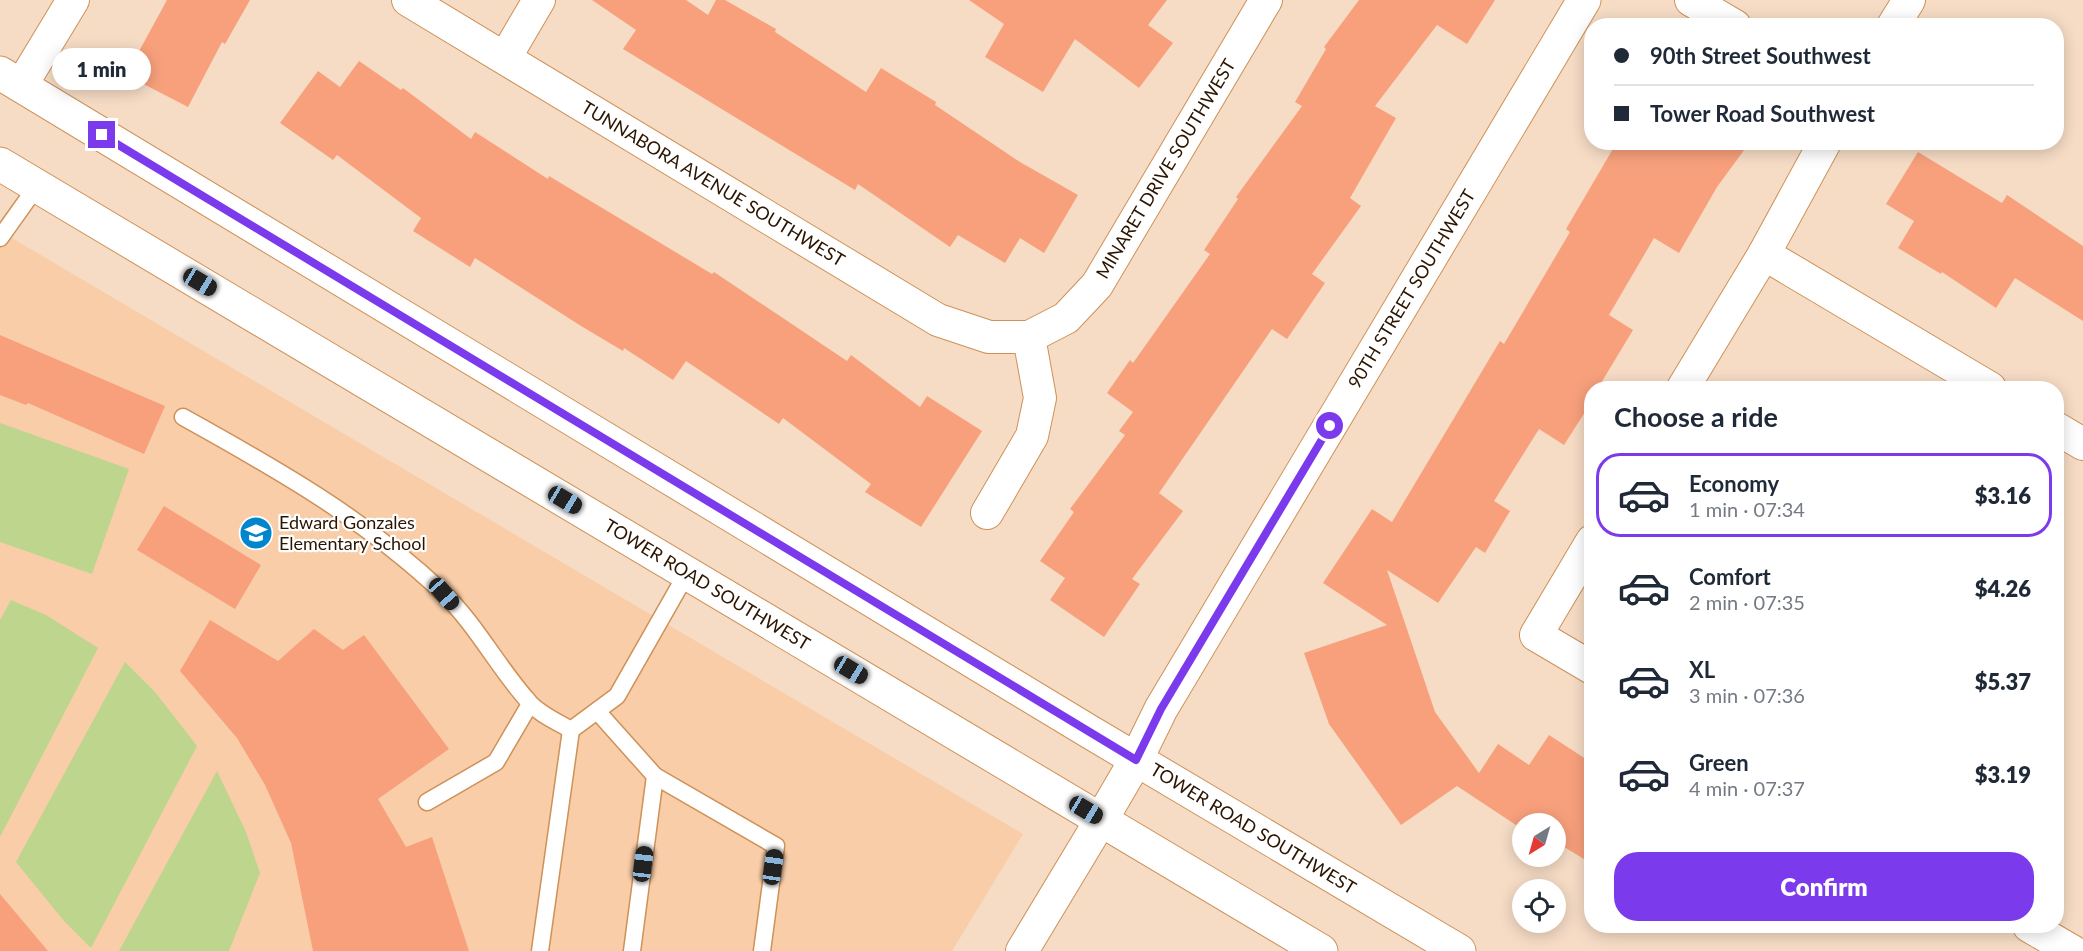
<!DOCTYPE html>
<html lang="en">
<head>
<meta charset="utf-8">
<style>
	:root { --surface:#fff; --page:#f6f6f7; --text:#1f2937; --muted:#747a83; --line:#e0e1e3; --accent:#7c3aed }
	body { margin:0; font-family:Lato,sans-serif; background:var(--page); color:var(--text); height:100vh; display:flex; flex-direction:column; font-size:22px; white-space:nowrap }
	* { box-sizing:border-box; margin:0 }
	p { font-size:20px; color:var(--muted) }
	.icon { flex:none; width:33px; height:33px; fill:none; stroke:currentColor; stroke-width:2; stroke-linecap:round; stroke-linejoin:round }
	.map { position:relative; flex:1; overflow:hidden }
	.drawer { position:absolute; left:1584px; top:381px; width:480px; height:552px; display:flex; flex-direction:column; background:var(--surface); border-radius:24px; box-shadow:0 3px 15px #0003 }
	.drawer>* { flex:none }
	.hud { position:absolute; left:1584px; top:18px; width:480px; height:132px; border-radius:24px; box-shadow:0 3px 15px #0003; display:grid; align-content:center; height:132px; padding:0 30px; background:var(--surface) }
	.needle { width:39px; rotate:217deg }
	.buttons { position:absolute; left:1512px; top:813px; display:grid; gap:12px }
	.buttons a { display:grid; place-items:center; width:54px; height:54px; border-radius:50%; background:var(--surface); box-shadow:0 3px 15px #0003; font-size:30px }
	.end { position:absolute; width:27px; height:27px; margin:-14px; border:8px solid #7c3aed; background:#fff; box-shadow:0 0 0 3px #fff }
	.from { border-radius:50% }
	.bubble { position:absolute; height:42px; border-radius:21px; background:var(--surface); box-shadow:0 3px 15px #0003; font-size:20px; font-weight:800; line-height:42px; text-align:center }
	.car { position:absolute; width:18px; height:36px; margin:-18px -9px; border-radius:8px; box-shadow:0 0 4px 2px #0007; background:linear-gradient(#222 24%,#8ab4d8 0 40%,#222 0 76%,#8ab4d8 0 86%,#222 0) }
	.hud b { display:flex; align-items:center; gap:21px; height:57px; font-size:22px }
	.hud b+b { border-top:2px solid var(--line) }
	.hud i { width:15px; height:15px; background:var(--text) }
	ul { padding:0; list-style:none }
	li { display:flex; align-items:center; gap:18px; height:84px; margin:0 12px 9px; padding:0 18px; border:3px solid transparent; border-radius:24px }
	li div { flex:1 }
	li b { display:block; font-size:22px }
	li em { font-style:normal; font-weight:800 }
	li.current { border-color:var(--accent) }
	li>.icon { width:54px; height:54px; stroke-width:1.5 }
	h2 { padding:0 30px; font-size:27px; line-height:72px }
	.button { display:flex; gap:12px; margin-top:auto; padding:12px 30px }
	.button a { flex:1; height:69px; border-radius:24px; background:var(--accent); color:#fff; font-size:24px; font-weight:800; line-height:69px; text-align:center }
	.map>svg:first-child { display:block }
	.built { fill:#f8cda8 }
	.green { fill:#bed58d }
	.building { fill:#f8a07c }
	.lines { fill:none; stroke-linecap:round; stroke-linejoin:round }
	.lane-casing { stroke:#cf9157; stroke-width:19 }
	.street-casing { stroke:#cf9157; stroke-width:34 }
	.secondary-casing { stroke:#cf9157; stroke-width:35 }
	.lane { stroke:#fff; stroke-width:16 }
	.street { stroke:#fff; stroke-width:32 }
	.secondary { stroke:#fff; stroke-width:33 }
	.route { stroke:#7c3aed; stroke-width:8 }
	.labels { text-anchor:middle; stroke-width:4.5; stroke-linejoin:round; paint-order:stroke }
	.street-label { font-size:18px; fill:#2b1400; stroke:#fff }
	.poi-label { font-size:18px; fill:#2b1400; stroke:#fff; text-anchor:start }
</style>
</head>
<body>
<div class="map">
<svg width="2083" height="951" viewBox="0 0 2083 951">
	<rect width="100%" height="100%" fill="#f6dcc5"/>
	<polygon class="built" points="0,231 1023,834 952,951 0,951"/>
	<g class="green">
		<polygon points="0,423 129,469 92,574 0,542"/>
		<polygon points="11,600 46,615 98,648 0,837 0,620"/>
		<polygon points="125,662 155,692 197,746 91,948 64,921 16,862"/>
		<polygon points="217,771 246,832 260,873 229,951 119,951"/>
	</g>
	<g class="building">
		<polygon points="167,0 250,0 225,44 222,42 188,107 126,75"/>
		<polygon points="592,0 686,0 708,15 716,0 725,0 776,29 775,32 866,92 881,68 936,102 935,105 1020,162 1078,195 1044,253 1020,238 1005,263 958,235 950,247 858,184 855,190 623,49 636,30"/>
		<polygon points="969,0 1167,0 1148,25 1173,43 1139,88 1075,39 1043,92 985,57 1004,24"/>
		<polygon points="1359,0 1495,0 1467,44 1437,25 1375,106 1396,118 1350,198 1361,206 1312,274 1325,283 1287,339 1272,329 1159,493 1183,511 1132,579 1140,584 1104,637 1050,600 1065,578 1040,561 1074,512 1070,509 1125,435 1119,431 1133,412 1107,393 1130,360 1133,363 1210,254 1204,250 1238,199 1236,197 1302,106 1295,102 1326,49 1324,47"/>
		<polygon points="359,61 401,90 403,88 471,139 475,132 548,179 549,176 712,274 714,272 847,361 851,355 920,407 927,396 982,431 921,527 865,492 871,484 783,418 779,424 686,361 673,380 624,348 623,351 581,326 475,258 470,267 413,231 421,218 337,155 333,160 280,123 318,71 340,87"/>
		<polygon points="1617,142 1750,142 1717,187 1679,253 1654,238 1609,315 1633,330 1598,388 1592,388 1592,401 1564,445 1539,429 1494,501 1510,511 1485,553 1476,547 1438,603 1387,570 1435,712 1479,773 1498,744 1529,765 1549,735 1592,763 1592,864 1556,842 1556,824 1522,822 1522,829 1457,786 1401,825 1329,724 1304,653 1387,625 1323,583 1372,509 1392,522 1500,341 1504,344 1570,232 1566,229"/>
		<polygon points="1918,152 2002,203 2007,195 2083,246 2083,321 2015,278 1996,308 1942,272 1941,274 1898,248 1914,221 1886,204"/>
		<polygon points="0,335 165,406 144,454 28,403 26,405 0,395"/>
		<polygon points="164,506 261,565 235,609 137,550"/>
		<polygon points="210,620 278,661 314,629 343,650 364,635 449,749 378,799 406,847 432,837 469,951 313,951 291,843 265,785 237,738 180,671"/>
		<polygon points="0,894 48,951 0,951"/>
	</g>
	<g class="lines">
		<defs>
			<g id="lane">
				<polyline points="0,238 37,186"/>
				<path d="M183 417C275 468 365 519 442 592 477 625 498 668 529 702 539 714 558 722 571 730"/>
				<polyline points="597,711 655,776 776,846 762,951"/>
				<polyline points="427,802 496,762 530,704"/>
				<polyline points="540,951 571,730 617,696 687,573"/>
				<polyline points="632,951 655,776"/>
			</g>
			<g id="street">
				<polyline points="408,0 938,320 989,337 1029,337"/>
				<polyline points="1691,0 1735,26"/>
				<polyline points="1893,26 1909,0"/>
				<polyline points="505,58 539,0"/>
				<polyline points="21,86 73,0"/>
				<polyline points="1764,254 1990,388"/>
				<polyline points="1683,388 1764,254 1825,142"/>
				<polyline points="2056,428 2083,444"/>
				<polyline points="987,513 1032,436 1040,398 1029,337 1066,318 1097,285 1266,0"/>
				<polyline points="1592,541 1536,635 1592,668"/>
				<polyline points="2029,926 2072,951"/>
				<polyline points="1022,951 1101,820"/>
			</g>
			<g id="secondary">
				<polyline points="0,73 1090,732 1459,951"/>
				<polyline points="0,164 1321,951"/>
				<polyline points="1101,820 1136,760 1161,709 1584,0"/>
			</g>
		</defs>
		<use href="#lane" class="lane-casing"/>
		<use href="#street" class="street-casing"/>
		<use href="#secondary" class="secondary-casing"/>
		<use href="#lane" class="lane"/>
		<use href="#street" class="street"/>
		<use href="#secondary" class="secondary"/>
	</g>
	<g class="lines">
		<polyline class="route" points="102,135 1136,760 1161,709 1330,426"/>
	</g>
	<defs>
		<symbol id="school-disc" viewBox="-11 -11 22 22"><circle r="9.5" fill="#0086cd" stroke="#fff"/><path d="M0-5L7-2L0 1L-7-2ZM-4 1L0 2.5L4 1V4Q0 6-4 4Z" fill="#fff"/></symbol>
	</defs>
	<g fill-rule="evenodd">
		<use href="#school-disc" x="237" y="514" width="38" height="38"/>
	</g>
	<g class="labels">
		<g class="street-label">
			<text transform="translate(1166 169) rotate(-59)" y="6">MINARET DRIVE SOUTHWEST</text>
			<text transform="translate(713 184) rotate(31)" y="6">TUNNABORA AVENUE SOUTHWEST</text>
			<text transform="translate(1412 289) rotate(-59)" y="6">90TH STREET SOUTHWEST</text>
			<text transform="translate(707 585) rotate(31)" y="6">TOWER ROAD SOUTHWEST</text>
			<text transform="translate(1253 829) rotate(31)" y="6">TOWER ROAD SOUTHWEST</text>
		</g>
		<g class="poi-label">
			<text x="279" y="529">Edward Gonzales<tspan x="279" dy="21">Elementary School</tspan></text>
		</g>
	</g>
</svg>
<div class="buttons">
<a><svg class="needle" viewBox="-14 -14 28 28"><path d="M0-13l5 13h-10z" fill="#e53935"/><path d="M0 13l5-13h-10z" fill="#747a83"/></svg></a>
<a><svg class="icon" aria-label="locate" viewBox="0 0 24 24"><circle cx="12" cy="12" r="6"/><path d="M12 2v4M12 18v4M2 12h4M18 12h4"/></svg></a>
</div>
<i class="end from" style="left:1330px;top:426px"></i>
<i class="end" style="left:102px;top:135px"></i>
<div class="bubble" style="left:52px;top:48px;width:99px">1 min</div>
<i class="car" style="left:200px;top:282px;rotate:121deg"></i>
<i class="car" style="left:565px;top:500px;rotate:121deg"></i>
<i class="car" style="left:444px;top:594px;rotate:139deg"></i>
<i class="car" style="left:851px;top:670px;rotate:121deg"></i>
<i class="car" style="left:1086px;top:810px;rotate:121deg"></i>
<i class="car" style="left:643px;top:864px;rotate:7deg"></i>
<i class="car" style="left:773px;top:867px;rotate:8deg"></i>
<div class="hud">
<b><i class="from"></i>90th Street Southwest</b>
<b><i></i>Tower Road Southwest</b>
</div>
<section class="drawer">
<h2>Choose a ride</h2>
<ul>
<li class="current"><svg class="icon" aria-label="car" viewBox="0 0 24 24"><path d="M5 17H2v-5l4-1 3-4h7l3 4 3 1v5h-3M9 17h6M6 11h13"/><circle cx="7" cy="17" r="2"/><circle cx="17" cy="17" r="2"/></svg><div><b>Economy</b><p>1 min · 07:34</p></div><em>$3.16</em></li>
<li><svg class="icon" aria-label="car" viewBox="0 0 24 24"><path d="M5 17H2v-5l4-1 3-4h7l3 4 3 1v5h-3M9 17h6M6 11h13"/><circle cx="7" cy="17" r="2"/><circle cx="17" cy="17" r="2"/></svg><div><b>Comfort</b><p>2 min · 07:35</p></div><em>$4.26</em></li>
<li><svg class="icon" aria-label="car" viewBox="0 0 24 24"><path d="M5 17H2v-5l4-1 3-4h7l3 4 3 1v5h-3M9 17h6M6 11h13"/><circle cx="7" cy="17" r="2"/><circle cx="17" cy="17" r="2"/></svg><div><b>XL</b><p>3 min · 07:36</p></div><em>$5.37</em></li>
<li><svg class="icon" aria-label="car" viewBox="0 0 24 24"><path d="M5 17H2v-5l4-1 3-4h7l3 4 3 1v5h-3M9 17h6M6 11h13"/><circle cx="7" cy="17" r="2"/><circle cx="17" cy="17" r="2"/></svg><div><b>Green</b><p>4 min · 07:37</p></div><em>$3.19</em></li>
</ul>
<div class="button"><a>Confirm</a></div>
</section>
</div>
</body>
</html>
